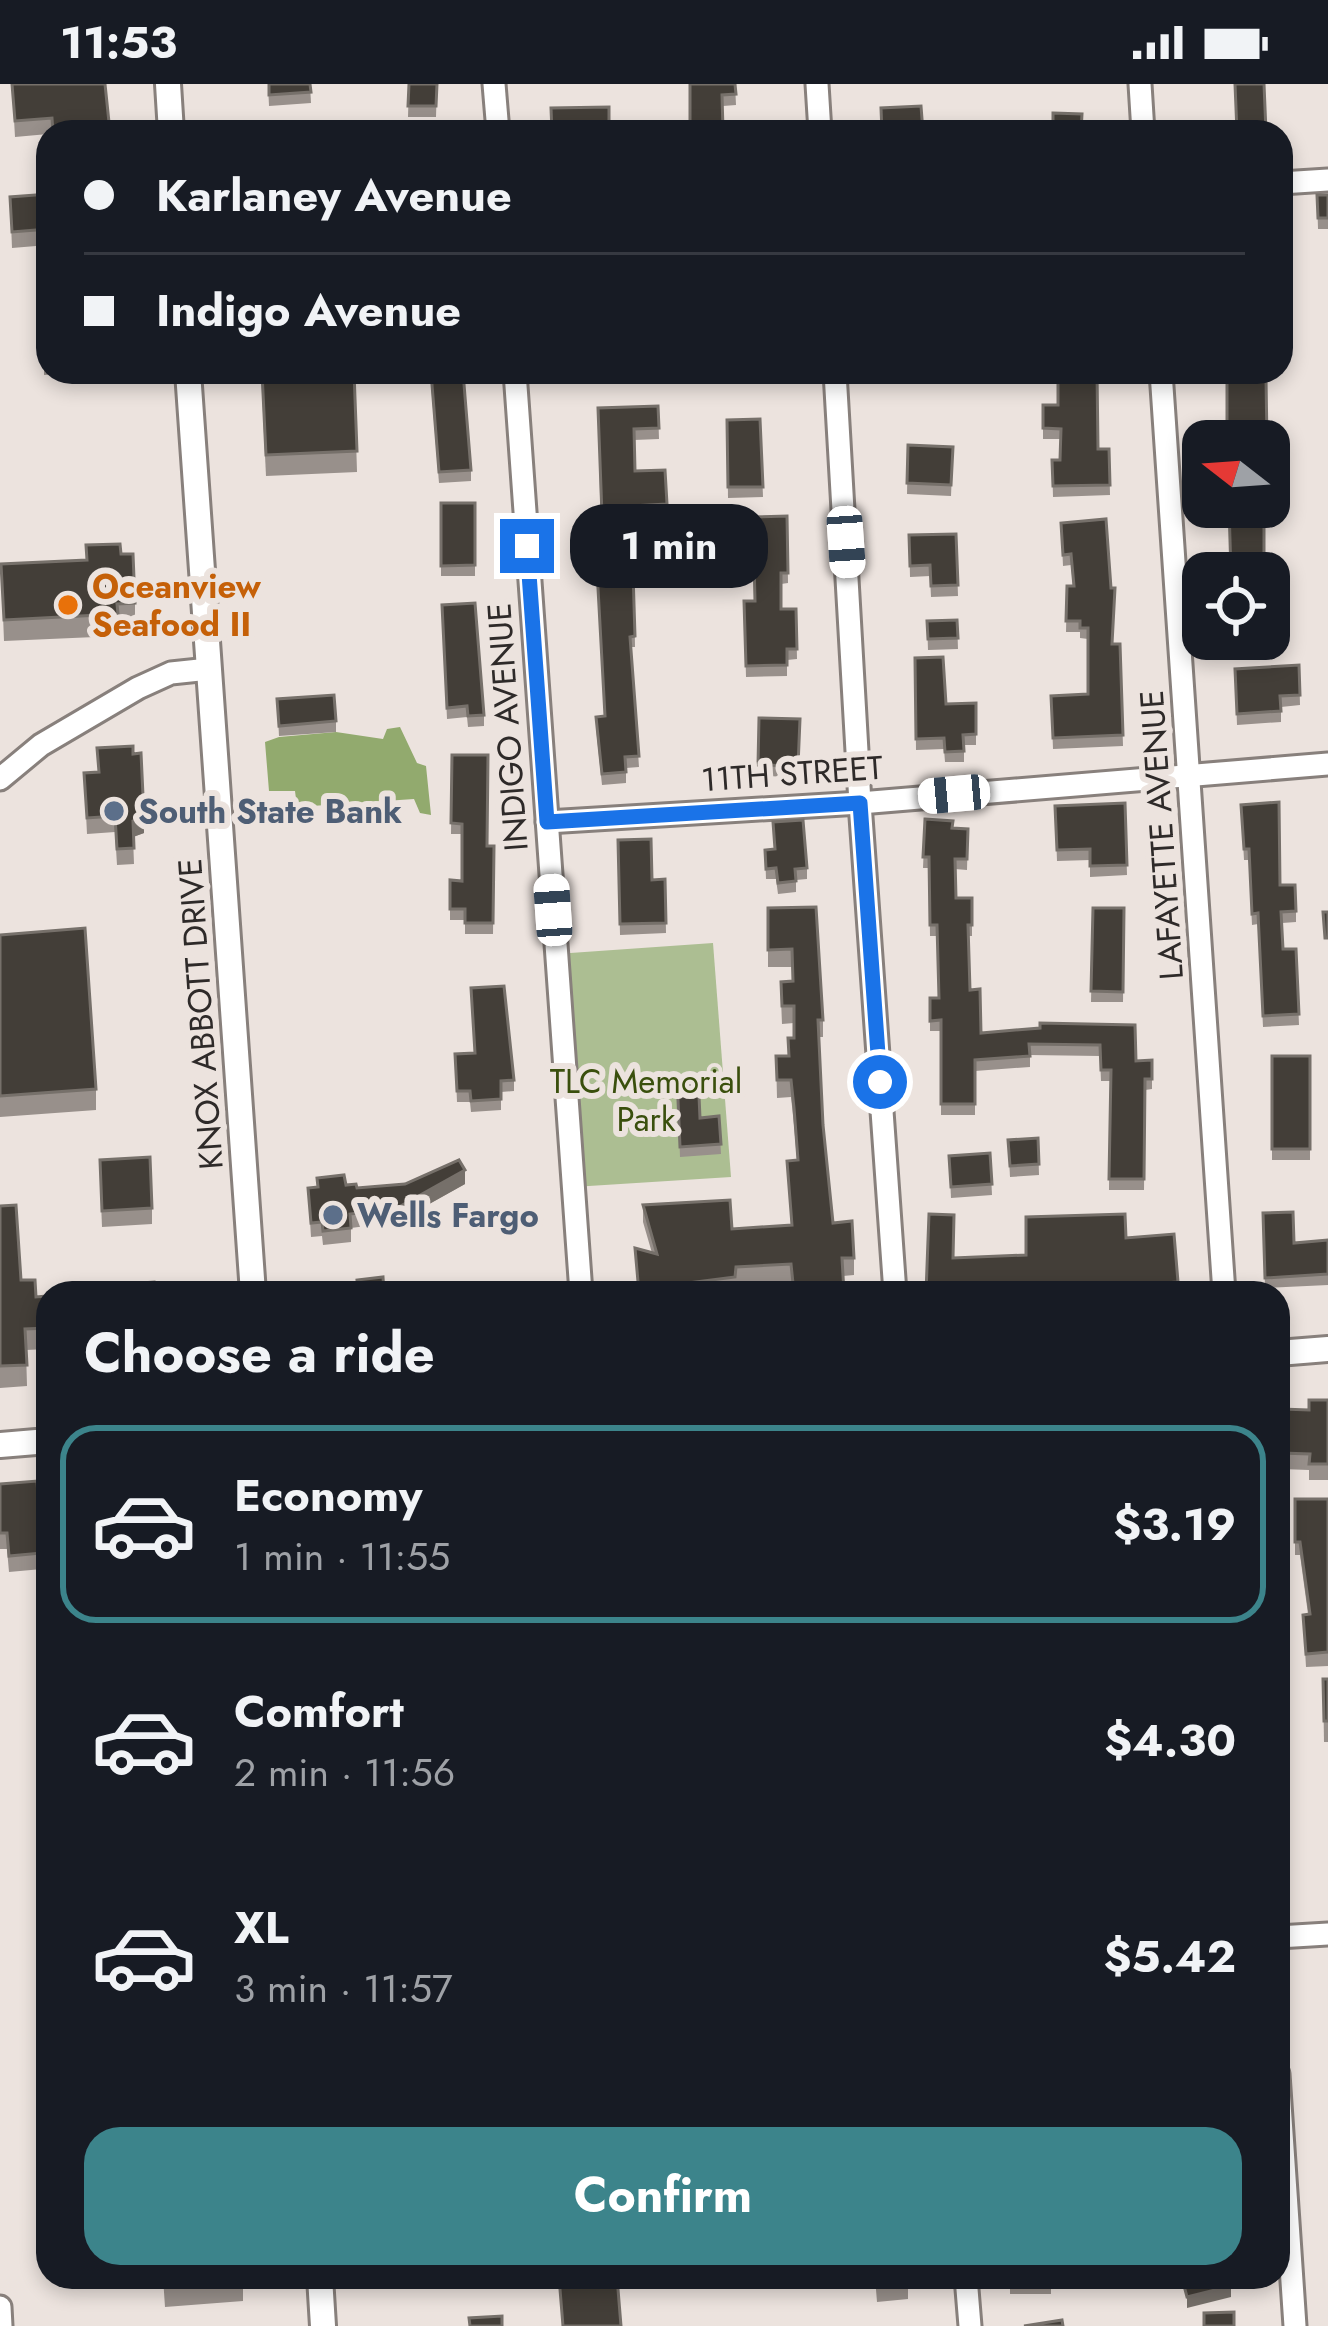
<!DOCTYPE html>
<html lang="en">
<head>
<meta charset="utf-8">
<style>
	:root { --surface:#171b24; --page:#242831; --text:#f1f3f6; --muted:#9ea1a6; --line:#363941; --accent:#3c848b }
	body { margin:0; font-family:Jost,sans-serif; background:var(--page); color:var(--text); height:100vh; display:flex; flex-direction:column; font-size:45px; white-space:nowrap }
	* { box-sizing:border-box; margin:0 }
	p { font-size:39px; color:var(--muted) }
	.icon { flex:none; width:66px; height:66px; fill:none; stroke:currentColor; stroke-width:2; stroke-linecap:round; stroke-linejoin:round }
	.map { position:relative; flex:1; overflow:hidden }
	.drawer { position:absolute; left:36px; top:1197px; width:1254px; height:1008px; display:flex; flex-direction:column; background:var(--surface); border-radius:36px; box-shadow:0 6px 18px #0003 }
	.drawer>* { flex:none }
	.top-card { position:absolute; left:36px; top:36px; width:1257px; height:264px; border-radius:36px; box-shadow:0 6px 18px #0003; display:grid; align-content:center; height:264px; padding:0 48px; background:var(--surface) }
	.needle { width:78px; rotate:287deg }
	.fabs { position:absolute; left:1182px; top:336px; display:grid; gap:24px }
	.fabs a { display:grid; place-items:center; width:108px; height:108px; border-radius:24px; background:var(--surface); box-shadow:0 6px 18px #0003; font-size:60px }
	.end { position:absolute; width:54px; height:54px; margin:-27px; border:15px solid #1a73e8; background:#fff; box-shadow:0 0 0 6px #fff }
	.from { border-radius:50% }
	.bubble { position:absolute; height:84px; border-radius:36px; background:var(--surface); box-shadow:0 6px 18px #0003; font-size:39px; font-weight:700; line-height:84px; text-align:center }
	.car { position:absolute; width:36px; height:72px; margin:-36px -18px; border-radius:15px; box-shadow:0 0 9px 3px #0007; background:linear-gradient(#fff 24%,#345 0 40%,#fff 0 76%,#345 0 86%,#fff 0) }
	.top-card b { display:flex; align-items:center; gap:42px; height:114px; font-size:45px }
	.top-card b+b { border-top:3px solid var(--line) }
	.top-card i { width:30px; height:30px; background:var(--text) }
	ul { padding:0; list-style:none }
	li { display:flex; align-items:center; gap:36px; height:198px; margin:0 24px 18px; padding:0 24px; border:6px solid transparent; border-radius:36px }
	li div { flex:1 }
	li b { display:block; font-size:45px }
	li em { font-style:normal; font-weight:700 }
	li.current { border-color:var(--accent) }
	li>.icon { width:108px; height:108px; stroke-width:1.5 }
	h2 { padding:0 48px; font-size:54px; line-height:144px }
	.primary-button { display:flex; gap:24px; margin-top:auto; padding:24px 48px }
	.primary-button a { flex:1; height:138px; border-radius:36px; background:var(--accent); color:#fff; font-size:48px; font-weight:700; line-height:138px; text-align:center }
	.status { display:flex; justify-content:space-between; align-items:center; height:84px; padding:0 60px; background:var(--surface); direction:ltr }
	.status svg { height:33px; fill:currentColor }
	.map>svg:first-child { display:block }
	.green { fill:#acbe92 }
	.forest { fill:#92aa6e }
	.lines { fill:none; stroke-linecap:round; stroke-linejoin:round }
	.minor-casing { stroke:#88807c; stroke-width:27 }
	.major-casing { stroke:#88807c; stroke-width:30 }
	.minor { stroke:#fff; stroke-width:21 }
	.major { stroke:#fff; stroke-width:24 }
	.wall { fill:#98908b }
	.shaded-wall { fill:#76706a }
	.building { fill:#433e38; stroke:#76706a; stroke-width:3 }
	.route { stroke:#1a73e8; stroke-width:15 }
	.food-dot { fill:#e8710a; stroke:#ece3de; stroke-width:4.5 }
	.service-dot { fill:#5c6f8a; stroke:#ece3de; stroke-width:4.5 }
	.labels { text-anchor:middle; stroke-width:12; stroke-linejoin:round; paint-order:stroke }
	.food-label { font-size:33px; font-weight:bold; fill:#c56008; stroke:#ece3de; text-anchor:start }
	.street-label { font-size:33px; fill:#2e2a29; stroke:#ece3de }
	.service-label { font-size:33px; font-weight:bold; fill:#4e5e75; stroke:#ece3de; text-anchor:start }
	.park-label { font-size:33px; fill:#3a4f0d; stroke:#ece3de }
</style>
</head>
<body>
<div class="status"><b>11:53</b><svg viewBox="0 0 49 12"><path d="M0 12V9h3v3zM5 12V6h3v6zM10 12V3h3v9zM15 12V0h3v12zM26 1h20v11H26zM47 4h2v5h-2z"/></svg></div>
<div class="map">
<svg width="1328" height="2242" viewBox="0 0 1328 2242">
	<rect width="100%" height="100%" fill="#ece3de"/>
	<polygon class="green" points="713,859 731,1093 573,1103 556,870"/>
	<polygon class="forest" points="400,643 417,679 426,682 431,731 420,729 414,715 297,723 295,707 269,707 265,658 279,653 336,648 383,655 387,645"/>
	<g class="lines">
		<defs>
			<g id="minor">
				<polyline points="494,0 498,48"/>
				<polyline points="817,0 820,48"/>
				<polyline points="1140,0 1143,48"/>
				<polyline points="1281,99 1328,96"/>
				<polyline points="515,288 581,1209"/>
				<polyline points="835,288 860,719 895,1209"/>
				<polyline points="1161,288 1224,1209"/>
				<polyline points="0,695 41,661 138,604 171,589 209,585"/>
				<polyline points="547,738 860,719 1328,680"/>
				<polyline points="1278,1853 1328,1850"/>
				<polyline points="1278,1990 1295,2242"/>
				<polyline points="966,2193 970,2242"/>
				<polyline points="0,2223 1,2242"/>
			</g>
			<g id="major">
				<polyline points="168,0 171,48"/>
				<polyline points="188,288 253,1209"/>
				<polyline points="1278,1269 1328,1265"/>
				<polyline points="0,1361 48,1357"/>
				<polyline points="320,2193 323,2242"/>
			</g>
		</defs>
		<use href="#minor" class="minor-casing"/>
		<use href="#major" class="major-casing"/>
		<use href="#minor" class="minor"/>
		<use href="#major" class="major"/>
	</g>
	<g class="wall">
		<polygon points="12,0 110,48 48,48 48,50 15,53"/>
		<polygon points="268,0 310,0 311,19 269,22"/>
		<polygon points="409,0 437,0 436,33 408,33"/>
		<polygon points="690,0 735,0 736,21 723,22 723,46 690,48"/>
		<polygon points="48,110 48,161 12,164 10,113"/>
		<polygon points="1317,111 1328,111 1328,145 1318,145"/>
		<polygon points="44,235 48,235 48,288 97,288 44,291"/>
		<polygon points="261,288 354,288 357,388 266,392"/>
		<polygon points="430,288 471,386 471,397 439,399"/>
		<polygon points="714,288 755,288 755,294 715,299"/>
		<polygon points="1043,321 1098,365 1109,365 1110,411 1053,413 1052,376 1060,376 1060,355 1043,355"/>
		<polygon points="658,322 659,355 634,356 635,387 667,420 667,431 633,432 637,499 634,499 635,563 631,563 639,683 626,684 626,699 602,701 596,644 596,633 605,632 598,324"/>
		<polygon points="760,335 763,413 728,414 727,336"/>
		<polygon points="908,361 953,363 951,412 907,410"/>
		<polygon points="1278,411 1278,440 1264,440 1229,423"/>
		<rect x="441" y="419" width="34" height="73"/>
		<polygon points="787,432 788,499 781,500 781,525 796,525 797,575 787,576 787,592 746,593 744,517 755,517"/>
		<polygon points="1061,439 1113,560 1120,560 1123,662 1053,665 1051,612 1088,610 1088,555 1080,554 1080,548 1066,548 1067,502 1073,502 1071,481 1063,482"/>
		<polygon points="956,450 958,512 931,513 930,492 910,493 909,451"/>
		<polygon points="121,470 135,519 135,540 118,541 118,552 4,557 1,480 86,476"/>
		<polygon points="1269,517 1271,517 1273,565 1233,567 1233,555 1269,555"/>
		<polygon points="442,521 484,631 484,642 468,643 467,633 447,635"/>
		<polygon points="957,536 958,565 928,566 927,537"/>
		<polygon points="915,574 946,620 976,619 976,661 964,661 964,678 945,678 944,665 916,666"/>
		<polygon points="1299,581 1300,621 1281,623 1281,638 1237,641 1235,585"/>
		<polygon points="277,615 336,637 336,648 279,652"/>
		<polygon points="759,634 800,635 798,693 758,692"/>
		<polygon points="452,671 487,762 494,762 493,850 465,850 465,836 450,836 450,796 462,797 462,750 451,750"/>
		<polygon points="84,689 144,749 133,753 134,780 117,781 115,748 87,750"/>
		<polygon points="1125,719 1127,791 1090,793 1090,776 1057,777 1055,722"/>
		<polygon points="1241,721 1280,801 1296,827 1296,838 1282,839 1283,865 1296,865 1299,941 1263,943 1258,840 1252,841 1249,776 1244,776"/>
		<polygon points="925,735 952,744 968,745 967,786 955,785 956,814 972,814 972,852 969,852 970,906 981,949 1135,941 1136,977 1152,976 1152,1005 1145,1006 1144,1106 1109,1106 1110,997 1101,997 1100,972 1030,971 1030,983 975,987 975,1031 941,1031 941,947 930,947 930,914 939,914 937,852 930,852 929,784 923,784"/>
		<polygon points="618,756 652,796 665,795 666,849 620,851"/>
		<polygon points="774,765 807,784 807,795 796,796 796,808 778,810 776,795 766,795 765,766"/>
		<polygon points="816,823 823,936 823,953 819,953 823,1041 833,1139 854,1174 854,1191 843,1192 844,1209 792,1209 791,1198 736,1200 735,1209 638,1209 635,1164 652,1169 643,1138 643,1121 732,1145 791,1141 787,1077 797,1076 794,1041 791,1013 777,1014 776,972 788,972 794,954 794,939 782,940 781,915 792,897 792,883 768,883 768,824"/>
		<polygon points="1093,824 1124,824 1123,918 1091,918"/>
		<polygon points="0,851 96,1005 96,1026 0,1033"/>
		<polygon points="455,970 514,996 514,1007 501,1008 501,1026 471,1028 470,1018 457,1018"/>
		<rect x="1272" y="972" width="38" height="104"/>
		<polygon points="677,992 700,1034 719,1032 721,1070 680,1073"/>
		<polygon points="1038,1054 1039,1091 1010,1093 1008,1056"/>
		<polygon points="990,1069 992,1111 951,1114 949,1072"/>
		<polygon points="100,1092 152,1124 152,1140 102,1143"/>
		<polygon points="405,1100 465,1100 397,1138 351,1144 351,1158 323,1161 322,1152 311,1153 308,1104 346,1101 357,1104"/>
		<polygon points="0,1122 21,1196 36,1213 48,1212 48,1265 26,1266 27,1302 0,1304"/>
		<polygon points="1263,1129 1294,1159 1328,1156 1328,1201 1265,1204"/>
		<polygon points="1126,1154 1178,1198 1178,1209 926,1209 953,1174 1026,1171"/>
		<polygon points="1328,1316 1328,1396 1309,1396 1309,1386 1281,1385 1282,1325 1309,1326"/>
		<polygon points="0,1400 42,1469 42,1485 9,1488 7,1465 0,1465"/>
		<polygon points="1295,1415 1328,1415 1328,1582 1306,1583 1303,1531 1308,1530 1300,1471 1295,1471"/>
		<polygon points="1323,1595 1328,1595 1328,1658 1324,1658"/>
		<polygon points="48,1940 48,2005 45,2005 43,1941"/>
		<polygon points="163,2193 262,2193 262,2200 243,2201 243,2217 165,2223"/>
		<polygon points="723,2193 743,2193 743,2196 724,2197"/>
		<polygon points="859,2193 908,2193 908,2215 877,2218 875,2193"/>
		<rect x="1010" y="2193" width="41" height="17"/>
	</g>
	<g class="shaded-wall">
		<polygon points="144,733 144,749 133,753 133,737"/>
		<polygon points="465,1086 465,1100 397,1138 397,1124"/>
		<polygon points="1231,2202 1231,2213 1187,2224 1187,2213"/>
	</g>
	<g class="building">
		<polygon points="12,0 105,0 110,48 53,48 52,34 15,37"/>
		<polygon points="269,0 310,0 311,8 269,11"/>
		<polygon points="409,0 437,0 436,22 408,22"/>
		<polygon points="690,0 735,0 736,10 722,11 723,46 732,45 733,48 690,48"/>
		<polygon points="1235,0 1264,0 1266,48 1237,48"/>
		<polygon points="921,22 923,48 882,48 881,24"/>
		<polygon points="609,23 609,48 552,48 551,24"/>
		<polygon points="1053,29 1082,30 1081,48 1053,48"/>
		<polygon points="48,110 48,145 12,148 10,113"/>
		<polygon points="1317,111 1328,111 1328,134 1318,134"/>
		<rect x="44" y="235" width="4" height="40"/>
		<polygon points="262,288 354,288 357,367 266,371"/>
		<polygon points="431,288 463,288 471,386 439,388"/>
		<polygon points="1058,288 1097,288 1098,365 1109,365 1110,401 1053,402 1052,376 1060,376 1061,345 1043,344 1043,321 1058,321"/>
		<polygon points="1266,295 1267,357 1227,357 1227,296"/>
		<polygon points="658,322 659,344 634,345 635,387 665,386 667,420 633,422 637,488 633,489 635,552 630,553 639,672 625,673 626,688 602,690 596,633 605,632 594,431 602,431 598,324"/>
		<polygon points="760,335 763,403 728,403 727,336"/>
		<polygon points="908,361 953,363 951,401 907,399"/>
		<polygon points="1269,410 1278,411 1278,429 1264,429 1264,489 1231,489 1229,423 1269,423"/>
		<polygon points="441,419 475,419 475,481 441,482"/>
		<polygon points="787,432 788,489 781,489 781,525 796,525 797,565 787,565 787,581 746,582 744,517 755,517 753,433"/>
		<polygon points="1106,435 1111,504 1115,504 1112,560 1120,560 1123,651 1053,654 1051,612 1088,610 1088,544 1080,544 1080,537 1066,537 1067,502 1074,502 1071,470 1063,471 1061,439"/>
		<polygon points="956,450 958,501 931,502 930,481 910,482 909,451"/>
		<polygon points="120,460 121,470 133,470 135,519 117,520 118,530 4,536 1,480 87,476 86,461"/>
		<polygon points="1269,517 1271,517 1273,554 1269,554"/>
		<polygon points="475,519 484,631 468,632 467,622 447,624 442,521"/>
		<polygon points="957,536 958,554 928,555 927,537"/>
		<polygon points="943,573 946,620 976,619 976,650 963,651 964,667 945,668 944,654 916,655 915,574"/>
		<polygon points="1299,581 1300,611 1280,612 1281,627 1237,630 1235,585"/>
		<polygon points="334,611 336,637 279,642 277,615"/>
		<polygon points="759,634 800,635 798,682 758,681"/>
		<polygon points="133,662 133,670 141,669 144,733 133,737 134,764 117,765 115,732 87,734 84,689 99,688 97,664"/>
		<polygon points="452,671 488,671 487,762 494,762 493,839 465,839 465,825 450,825 450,796 462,797 462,740 451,739"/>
		<polygon points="1279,718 1280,801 1295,801 1296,827 1281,828 1283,865 1296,865 1299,930 1263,932 1258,829 1252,830 1249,765 1244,765 1241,721"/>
		<polygon points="1125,719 1127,781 1090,782 1090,765 1057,766 1055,722"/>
		<polygon points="925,735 953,737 952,744 968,745 967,775 955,775 956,814 972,814 972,841 968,841 970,906 980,905 981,949 1040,944 1040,939 1135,941 1136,977 1152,976 1152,995 1145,995 1144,1095 1109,1095 1111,986 1101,986 1100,961 1029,960 1030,972 975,976 975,1020 941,1020 941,936 930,937 930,914 939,914 937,841 930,841 929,773 923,773"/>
		<polygon points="803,736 807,784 795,785 796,797 778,799 776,784 766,785 765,766 775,765 773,738"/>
		<polygon points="651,755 652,796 665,795 666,839 620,840 618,756"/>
		<polygon points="816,823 823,936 818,936 823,1041 833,1139 852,1137 854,1174 842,1174 844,1209 794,1209 791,1180 736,1183 735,1193 688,1199 692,1209 639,1209 635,1164 657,1170 643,1121 730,1116 732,1145 792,1141 787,1077 798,1076 794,1024 791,996 777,996 776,972 789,972 788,954 794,954 794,922 782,922 781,898 793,897 792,865 768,866 768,824"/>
		<polygon points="1093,824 1124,824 1123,908 1091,907"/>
		<polygon points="1323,828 1328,828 1328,854 1325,854"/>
		<polygon points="85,844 96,1005 0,1012 0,851"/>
		<polygon points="504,902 514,996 501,997 501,1015 471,1017 470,1007 457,1007 455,970 475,969 471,904"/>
		<rect x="1272" y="972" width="38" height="93"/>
		<polygon points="698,990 700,1034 719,1032 721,1060 680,1063 677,992"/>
		<polygon points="1038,1054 1039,1080 1010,1082 1008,1056"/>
		<polygon points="990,1069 992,1100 951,1103 949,1072"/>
		<polygon points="150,1073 152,1124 102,1127 100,1076"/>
		<polygon points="459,1076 465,1086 397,1124 350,1130 351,1144 323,1147 322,1138 311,1139 308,1104 318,1103 317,1094 344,1091 346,1101 356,1100 357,1104 405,1100"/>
		<polygon points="16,1121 21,1196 35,1196 36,1213 48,1212 48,1244 25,1245 27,1281 0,1282 0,1122"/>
		<polygon points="1293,1128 1294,1159 1328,1156 1328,1190 1265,1194 1263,1129"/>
		<polygon points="929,1130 954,1131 953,1174 1026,1171 1026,1133 1125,1130 1126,1154 1174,1150 1178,1198 1030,1209 926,1209"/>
		<polygon points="383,1193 384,1209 358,1209 357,1196"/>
		<polygon points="154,1198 154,1209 127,1209 127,1200"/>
		<polygon points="1309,1316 1328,1316 1328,1380 1309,1380 1310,1370 1281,1369 1282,1325 1309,1326"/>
		<polygon points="37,1397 42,1469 9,1472 7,1449 0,1449 0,1400"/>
		<polygon points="1295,1415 1328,1415 1328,1568 1306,1570 1303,1531 1310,1530 1300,1458 1295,1458"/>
		<polygon points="1323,1595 1328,1595 1328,1637 1324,1637"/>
		<polygon points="48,1940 48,1984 45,1984 43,1941"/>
		<polygon points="164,2193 243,2193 243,2196 165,2202"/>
		<polygon points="559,2193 617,2193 621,2242 563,2242"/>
		<polygon points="876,2193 908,2193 908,2200 877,2203"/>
		<rect x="1010" y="2193" width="41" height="3"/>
		<polygon points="1186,2193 1229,2193 1231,2202 1187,2213 1182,2194"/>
		<polygon points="1234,2228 1234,2242 1204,2242 1204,2229"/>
		<polygon points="502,2232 502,2242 470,2242 469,2234"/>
		<polygon points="1062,2236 1063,2242 1024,2242"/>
	</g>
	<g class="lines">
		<polyline class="route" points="527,462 547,738 860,719 880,998"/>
	</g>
	<circle class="food-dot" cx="68" cy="521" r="12"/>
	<g class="service-dot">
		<circle cx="114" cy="727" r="12"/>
		<circle cx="333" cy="1131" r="12"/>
	</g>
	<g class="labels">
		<g class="food-label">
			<text x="92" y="514">Oceanview<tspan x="92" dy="38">Seafood II</tspan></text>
		</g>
		<g class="street-label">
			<text transform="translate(507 643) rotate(-94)" y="12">INDIGO AVENUE</text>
			<text transform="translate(792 689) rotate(-4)" y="12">11TH STREET</text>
			<text transform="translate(1161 751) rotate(-94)" y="12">LAFAYETTE AVENUE</text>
			<text transform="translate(200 930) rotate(-94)" y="12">KNOX ABBOTT DRIVE</text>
		</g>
		<g class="service-label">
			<text x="138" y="739">South State Bank</text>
			<text x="357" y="1143">Wells Fargo</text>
		</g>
		<g class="park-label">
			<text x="646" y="1009">TLC Memorial<tspan x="646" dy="38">Park</tspan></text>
		</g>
	</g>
</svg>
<div class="fabs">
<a><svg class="needle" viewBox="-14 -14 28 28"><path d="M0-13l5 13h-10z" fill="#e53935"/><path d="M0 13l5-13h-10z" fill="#9ea1a6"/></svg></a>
<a><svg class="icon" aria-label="locate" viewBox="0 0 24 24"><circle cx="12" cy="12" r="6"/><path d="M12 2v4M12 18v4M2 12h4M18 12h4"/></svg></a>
</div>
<i class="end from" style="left:880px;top:998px"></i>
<i class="end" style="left:527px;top:462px"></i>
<div class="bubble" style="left:570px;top:420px;width:198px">1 min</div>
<i class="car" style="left:846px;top:458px;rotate:176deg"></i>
<i class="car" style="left:954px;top:710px;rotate:265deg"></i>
<i class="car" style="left:553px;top:826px;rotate:356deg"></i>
<div class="top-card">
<b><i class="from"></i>Karlaney Avenue</b>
<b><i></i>Indigo Avenue</b>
</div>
<section class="drawer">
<h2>Choose a ride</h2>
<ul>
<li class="current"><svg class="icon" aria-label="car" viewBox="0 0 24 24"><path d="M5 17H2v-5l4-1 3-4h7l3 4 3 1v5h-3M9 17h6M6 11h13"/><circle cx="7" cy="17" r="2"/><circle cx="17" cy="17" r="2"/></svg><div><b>Economy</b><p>1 min · 11:55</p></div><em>$3.19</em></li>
<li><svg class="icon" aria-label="car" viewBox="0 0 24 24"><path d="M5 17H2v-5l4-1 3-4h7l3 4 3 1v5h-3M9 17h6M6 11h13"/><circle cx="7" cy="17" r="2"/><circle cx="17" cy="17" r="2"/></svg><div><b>Comfort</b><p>2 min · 11:56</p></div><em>$4.30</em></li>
<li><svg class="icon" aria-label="car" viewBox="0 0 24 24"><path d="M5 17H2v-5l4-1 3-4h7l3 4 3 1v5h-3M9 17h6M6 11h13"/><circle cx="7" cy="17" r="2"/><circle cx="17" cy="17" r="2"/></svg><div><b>XL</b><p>3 min · 11:57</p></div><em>$5.42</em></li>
</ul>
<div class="primary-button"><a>Confirm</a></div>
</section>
</div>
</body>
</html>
